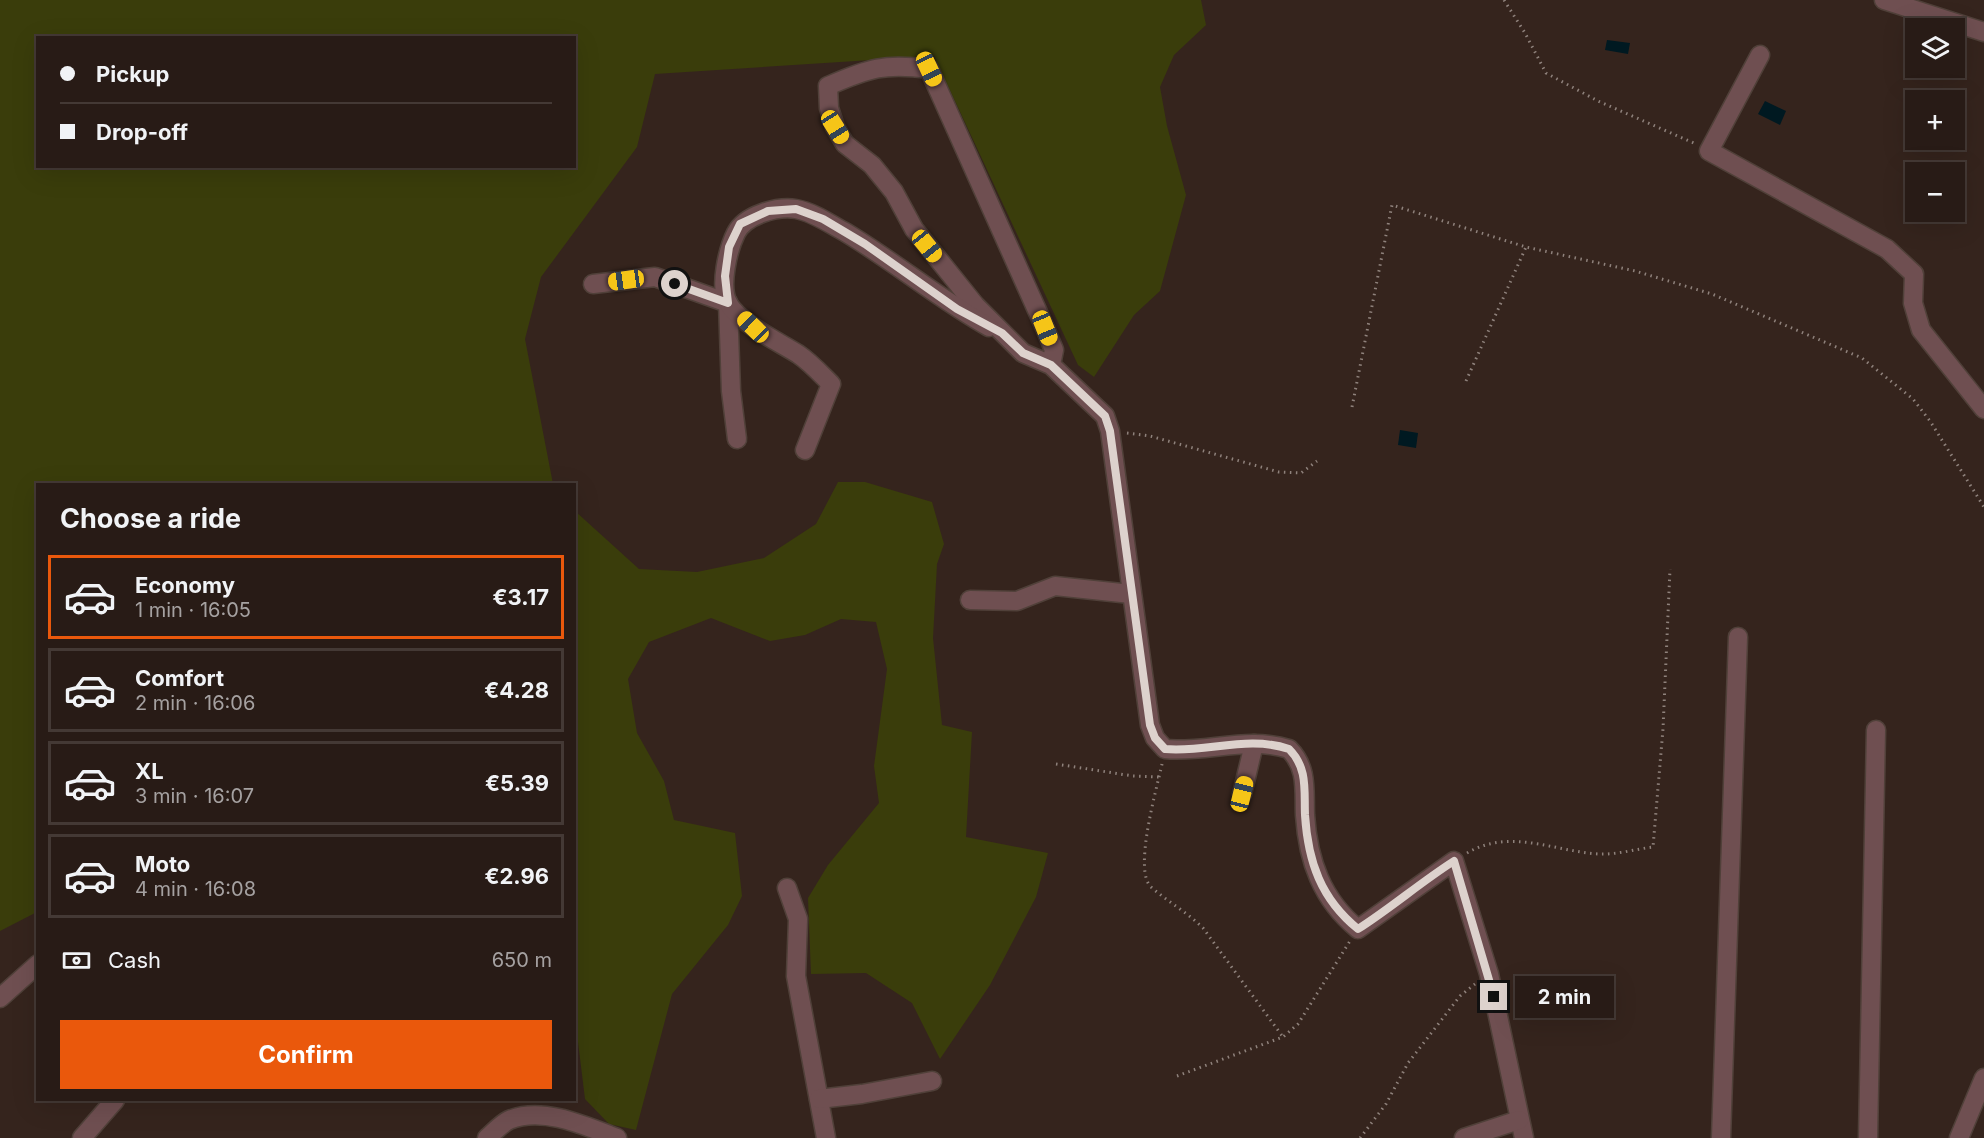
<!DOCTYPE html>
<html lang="en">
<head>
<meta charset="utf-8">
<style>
	:root { --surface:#281b16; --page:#30241f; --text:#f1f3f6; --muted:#a5a1a1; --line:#443935; --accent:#ea580c }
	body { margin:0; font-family:Inter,sans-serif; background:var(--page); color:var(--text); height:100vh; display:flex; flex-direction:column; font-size:22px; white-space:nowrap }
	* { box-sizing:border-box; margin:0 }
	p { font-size:20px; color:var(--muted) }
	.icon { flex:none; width:33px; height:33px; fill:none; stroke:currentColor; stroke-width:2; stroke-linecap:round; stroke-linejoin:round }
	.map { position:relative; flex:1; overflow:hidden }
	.side { position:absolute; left:36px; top:483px; width:540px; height:618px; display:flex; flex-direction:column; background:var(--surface); border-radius:0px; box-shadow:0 6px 24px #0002,0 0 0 2px var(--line) }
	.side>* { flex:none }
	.hud { position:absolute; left:36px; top:36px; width:540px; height:132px; border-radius:0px; box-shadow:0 6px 24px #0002,0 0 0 2px var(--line); display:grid; align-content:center; height:132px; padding:0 24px; background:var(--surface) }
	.fabs { position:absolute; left:1905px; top:18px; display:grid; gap:12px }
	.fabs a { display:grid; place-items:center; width:60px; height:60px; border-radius:0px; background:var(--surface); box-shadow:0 6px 24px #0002,0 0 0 2px var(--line); font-size:30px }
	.end { position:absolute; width:27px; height:27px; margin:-14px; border:8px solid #ddd2cd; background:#111; box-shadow:0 0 0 3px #111 }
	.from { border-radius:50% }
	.bubble { position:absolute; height:42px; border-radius:0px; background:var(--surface); box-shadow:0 6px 24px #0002,0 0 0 2px var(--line); font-size:20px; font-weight:700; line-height:42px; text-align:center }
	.car { position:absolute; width:18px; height:36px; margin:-18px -9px; border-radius:8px; box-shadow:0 0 4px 2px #0007; background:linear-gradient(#f5c518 24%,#345 0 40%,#f5c518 0 76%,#345 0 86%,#f5c518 0) }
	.hud b { display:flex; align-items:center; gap:21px; height:57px; font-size:22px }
	.hud b+b { border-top:2px solid var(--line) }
	.hud i { width:15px; height:15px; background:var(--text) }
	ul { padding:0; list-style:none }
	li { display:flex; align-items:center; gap:18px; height:84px; margin:0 12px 9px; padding:0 12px; border:3px solid var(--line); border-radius:0px }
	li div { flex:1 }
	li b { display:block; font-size:22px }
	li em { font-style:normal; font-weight:700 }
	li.current { border-color:var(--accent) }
	li>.icon { width:54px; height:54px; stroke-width:1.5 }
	h2 { padding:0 24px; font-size:27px; line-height:72px }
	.pay { display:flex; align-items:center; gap:15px; height:66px; padding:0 24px; font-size:22px }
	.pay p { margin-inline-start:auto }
	.primary-button { display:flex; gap:12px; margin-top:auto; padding:12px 24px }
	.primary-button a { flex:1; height:69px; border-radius:0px; background:var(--accent); color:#fff; font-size:24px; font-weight:700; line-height:69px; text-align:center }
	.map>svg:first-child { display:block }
	.green { fill:#3a3d0b; fill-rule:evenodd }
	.water { fill:#001921 }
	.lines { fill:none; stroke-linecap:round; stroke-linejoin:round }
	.minor-casing { stroke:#504039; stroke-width:21 }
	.path { stroke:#8f827c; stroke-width:3; stroke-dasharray:1.5 4.5; stroke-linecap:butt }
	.minor { stroke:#6f4f51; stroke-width:18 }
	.route { stroke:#ddd2cd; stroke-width:8 }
</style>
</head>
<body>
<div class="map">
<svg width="1984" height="1138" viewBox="0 0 1984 1138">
	<rect width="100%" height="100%" fill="#35241d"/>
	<g class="green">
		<path d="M0 0H1201L1206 25 1174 55 1160 87 1167 126 1186 195 1160 291 1134 315 1094 377 1078 365 934 56 655 74 637 147 541 277 525 339 553 484H38L37 912 0 931ZM38 38H574V166H38Z"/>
		<polygon points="838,482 865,482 932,502 944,544 937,564 933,638 942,725 972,732 966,837 1048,853 1036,897 990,985 940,1059 912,1003 866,973 811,974 808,898 828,865 879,803 874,766 887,669 876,622 841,619 805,635 770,641 711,618 649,642 628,679 637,733 664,781 674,820 735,833 742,896 728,925 672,994 636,1130 609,1124 585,1099 578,1042 575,1038 575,511 639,569 697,572 764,558 816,524"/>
	</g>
	<g class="water">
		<polygon points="1607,40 1630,43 1628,54 1605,50"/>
		<polygon points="1765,101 1786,111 1780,125 1758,114"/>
		<polygon points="1400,430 1418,433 1416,448 1398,445"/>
	</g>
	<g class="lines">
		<defs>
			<g id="minor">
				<polyline points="1884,0 1984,32"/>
				<polyline points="1760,55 1709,151 1887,249 1914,274 1913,303 1921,330 1984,409"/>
				<polyline points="593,284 655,277 728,303 731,391 737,439"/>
				<path d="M1051 365 1054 350 1045 328 929 69C885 63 869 68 828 86L829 108 835 127 845 144 872 165 894 192 914 229 975 305 1023 353 1051 365 1105 416 1110 431 1150 725 1155 738 1165 749C1206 753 1248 736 1289 749 1308 768 1304 790 1305 815 1308 861 1322 900 1358 929L1454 861 1489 974 1524 1138"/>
				<path d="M805 450 831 384C821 374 810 362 798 354 779 342 739 323 728 303 719 286 728 249 736 233 745 215 777 206 796 209 813 212 830 224 845 232 895 262 939 299 989 327"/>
				<polyline points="970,600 1017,601 1055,586 1131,594"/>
				<polyline points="1242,794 1254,744"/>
				<polyline points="787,888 798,919 796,976 826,1138"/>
				<polyline points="0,998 38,964"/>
				<polyline points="819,1099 862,1094 932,1081"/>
				<polyline points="82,1138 115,1100"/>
				<path d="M487 1138C494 1132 501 1124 509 1120 543 1106 586 1126 617 1138"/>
				<polyline points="1464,1138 1519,1120"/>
				<polyline points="1721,1138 1738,637"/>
				<polyline points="1868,1138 1876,730"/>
				<polyline points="1959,1138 1984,1078"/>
			</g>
		</defs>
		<use href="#minor" class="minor-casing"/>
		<g class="path">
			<polyline points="1504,0 1525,33 1546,73 1598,101 1696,144"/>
			<polyline points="1466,381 1526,247"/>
			<polyline points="1352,407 1392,205 1526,247 1635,271 1712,294 1862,358 1913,399 1930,421 1984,507"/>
			<polyline points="1127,433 1150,436 1279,472 1301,473 1317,461"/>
			<polyline points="1056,764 1133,776 1159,777"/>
			<path d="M1162 764C1157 788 1133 870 1151 887 1168 902 1187 912 1203 928L1283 1037"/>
			<path d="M1467 853C1510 828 1553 851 1598 854 1616 855 1636 849 1653 847L1663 729 1670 569"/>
			<polyline points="1177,1076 1283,1037 1298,1024 1350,941"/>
			<polyline points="1360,1138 1386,1104 1408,1063 1460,996 1475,984"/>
		</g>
		<use href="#minor" class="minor"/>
	</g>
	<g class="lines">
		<path class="route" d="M675 284 728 303 725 276 729 247 740 224 768 211 796 209 823 219 865 244 957 309 1002 333 1023 353 1051 365 1105 416 1110 431 1150 725 1155 738 1165 749C1206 753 1248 735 1289 749 1308 768 1304 790 1305 815 1308 862 1321 899 1358 929 1391 908 1421 882 1454 861L1494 997"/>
	</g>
</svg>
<div class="fabs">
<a><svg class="icon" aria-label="layers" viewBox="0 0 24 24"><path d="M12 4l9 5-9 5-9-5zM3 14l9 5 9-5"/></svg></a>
<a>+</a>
<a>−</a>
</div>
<i class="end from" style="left:675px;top:284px"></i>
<i class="end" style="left:1494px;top:997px"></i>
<div class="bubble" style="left:1515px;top:976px;width:99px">2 min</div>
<i class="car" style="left:929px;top:69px;rotate:155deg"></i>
<i class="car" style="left:835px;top:127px;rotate:148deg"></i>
<i class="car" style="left:927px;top:246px;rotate:141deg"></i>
<i class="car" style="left:626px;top:280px;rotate:262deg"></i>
<i class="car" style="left:753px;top:327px;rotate:314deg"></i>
<i class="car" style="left:1045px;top:328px;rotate:158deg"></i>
<i class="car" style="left:1242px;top:794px;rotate:14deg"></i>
<div class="hud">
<b><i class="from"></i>Pickup</b>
<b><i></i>Drop-off</b>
</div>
<section class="side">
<h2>Choose a ride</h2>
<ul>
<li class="current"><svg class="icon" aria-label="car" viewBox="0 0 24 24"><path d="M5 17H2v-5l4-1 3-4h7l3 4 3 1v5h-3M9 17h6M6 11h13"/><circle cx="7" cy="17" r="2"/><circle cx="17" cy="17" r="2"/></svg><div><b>Economy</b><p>1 min · 16:05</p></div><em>€3.17</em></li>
<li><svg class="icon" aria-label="car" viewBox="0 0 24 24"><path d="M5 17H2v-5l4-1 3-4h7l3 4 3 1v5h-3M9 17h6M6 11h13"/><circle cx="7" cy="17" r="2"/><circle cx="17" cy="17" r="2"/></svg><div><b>Comfort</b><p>2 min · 16:06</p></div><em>€4.28</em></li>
<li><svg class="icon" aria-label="car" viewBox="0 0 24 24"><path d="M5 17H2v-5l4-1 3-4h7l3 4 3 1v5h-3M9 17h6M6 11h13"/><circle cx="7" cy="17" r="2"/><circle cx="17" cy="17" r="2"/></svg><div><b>XL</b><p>3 min · 16:07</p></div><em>€5.39</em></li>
<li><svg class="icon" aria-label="car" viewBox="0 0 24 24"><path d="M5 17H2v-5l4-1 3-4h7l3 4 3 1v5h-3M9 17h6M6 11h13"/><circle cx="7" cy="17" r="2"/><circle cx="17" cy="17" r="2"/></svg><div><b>Moto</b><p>4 min · 16:08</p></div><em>€2.96</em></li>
</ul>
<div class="pay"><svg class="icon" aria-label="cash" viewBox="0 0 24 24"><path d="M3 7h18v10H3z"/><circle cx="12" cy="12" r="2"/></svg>Cash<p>650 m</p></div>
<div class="primary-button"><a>Confirm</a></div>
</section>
</div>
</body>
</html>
